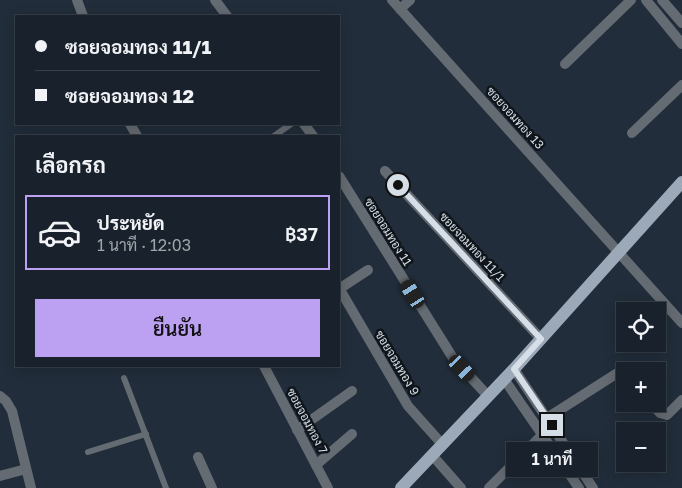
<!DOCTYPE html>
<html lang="th">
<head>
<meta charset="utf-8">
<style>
	:root { --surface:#19222c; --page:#222a34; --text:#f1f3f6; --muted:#9fa4a9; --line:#373f48; --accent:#bca0f2 }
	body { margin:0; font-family:"Golos Text",Sarabun,sans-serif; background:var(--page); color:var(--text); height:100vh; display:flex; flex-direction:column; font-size:19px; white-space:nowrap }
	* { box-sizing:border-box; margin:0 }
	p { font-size:16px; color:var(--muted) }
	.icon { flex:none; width:28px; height:28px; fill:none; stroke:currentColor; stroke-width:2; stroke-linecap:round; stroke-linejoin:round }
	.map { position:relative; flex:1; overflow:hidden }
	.side { position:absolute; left:15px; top:135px; width:325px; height:232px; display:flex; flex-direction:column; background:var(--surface); border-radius:0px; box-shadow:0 2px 12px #0003,0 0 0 1px var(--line) }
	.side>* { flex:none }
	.hud { position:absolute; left:15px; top:15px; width:325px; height:110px; border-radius:0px; box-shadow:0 2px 12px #0003,0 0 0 1px var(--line); display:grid; align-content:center; height:110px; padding:0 20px; background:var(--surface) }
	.controls { position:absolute; left:616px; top:302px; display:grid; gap:10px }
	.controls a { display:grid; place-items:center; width:50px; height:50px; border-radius:0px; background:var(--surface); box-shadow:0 2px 12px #0003,0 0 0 1px var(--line); font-size:25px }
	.end { position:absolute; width:22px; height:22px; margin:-11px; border:6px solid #d6dee7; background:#111; box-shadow:0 0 0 2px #111 }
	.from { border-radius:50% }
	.bubble { position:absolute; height:35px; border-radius:0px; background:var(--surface); box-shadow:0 2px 12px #0003,0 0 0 1px var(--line); font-size:16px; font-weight:600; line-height:35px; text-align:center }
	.car { position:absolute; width:15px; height:30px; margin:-15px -8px; border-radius:6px; box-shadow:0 0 4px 1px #0007; background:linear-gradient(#222 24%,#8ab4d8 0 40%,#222 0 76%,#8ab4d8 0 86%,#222 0) }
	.hud b { display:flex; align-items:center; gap:18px; height:48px; font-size:19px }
	.hud b+b { border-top:1px solid var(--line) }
	.hud i { width:12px; height:12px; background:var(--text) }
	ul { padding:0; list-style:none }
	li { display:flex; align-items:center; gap:15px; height:75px; margin:0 10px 8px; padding:0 10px; border:2px solid transparent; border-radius:0px }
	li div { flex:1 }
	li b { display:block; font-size:19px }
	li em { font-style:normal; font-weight:600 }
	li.current { border-color:var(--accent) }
	li>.icon { width:45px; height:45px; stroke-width:1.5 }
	h2 { padding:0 20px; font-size:22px; line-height:60px }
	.cta { display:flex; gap:10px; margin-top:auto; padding:10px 20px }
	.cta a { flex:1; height:58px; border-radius:0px; background:var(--accent); color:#111; font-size:20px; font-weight:600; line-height:58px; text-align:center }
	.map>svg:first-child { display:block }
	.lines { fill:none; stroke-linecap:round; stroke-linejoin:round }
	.lane { stroke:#656b72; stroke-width:6 }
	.street { stroke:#656b72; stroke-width:10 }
	.primary { stroke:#9ca9b8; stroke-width:12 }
	.route { stroke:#d6dee7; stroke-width:6 }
	.labels { text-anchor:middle; stroke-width:5; stroke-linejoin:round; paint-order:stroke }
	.street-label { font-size:12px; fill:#d6dee7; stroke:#0f151b }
</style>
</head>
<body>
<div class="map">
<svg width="682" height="488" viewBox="0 0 682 488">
	<rect width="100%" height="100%" fill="#212d3a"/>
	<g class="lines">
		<g class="lane">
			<polyline points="274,136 291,124"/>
			<polyline points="124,378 166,488"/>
			<polyline points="88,452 146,434"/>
		</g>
		<g class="street">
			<polyline points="77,0 83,16"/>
			<polyline points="215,0 227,16"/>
			<polyline points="392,0 682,323"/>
			<polyline points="646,0 682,44"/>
			<polyline points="662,0 682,23"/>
			<polyline points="400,9 410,0"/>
			<polyline points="565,64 631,0"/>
			<polyline points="130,124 137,136"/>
			<polyline points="304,124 313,136"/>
			<polyline points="632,133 682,85"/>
			<polyline points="385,171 541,339"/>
			<polyline points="339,176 453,358 488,396"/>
			<polyline points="339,288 408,406 442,444"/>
			<polyline points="339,289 368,270"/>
			<polyline points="264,366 328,488"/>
			<polyline points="514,369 593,488"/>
			<polyline points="504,379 579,488"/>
			<polyline points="0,396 6,401 12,411 31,488"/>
			<polyline points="652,404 660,413 667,415 682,400"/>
			<polyline points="547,418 619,372 625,372"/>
			<polyline points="297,430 352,391"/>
			<polyline points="432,455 461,488"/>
			<polyline points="198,457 212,488"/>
			<polyline points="316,465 352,434"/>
			<polyline points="0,476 26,469"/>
			<polyline points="489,488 547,430"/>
		</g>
		<polyline class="primary" points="401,488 514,369 682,182"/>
	</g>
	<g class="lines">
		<polyline class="route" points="398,185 541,339 514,369 552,425"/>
	</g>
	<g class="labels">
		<g class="street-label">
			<text transform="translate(515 118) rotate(48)" y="4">ซอยจอมทอง 13</text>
			<text transform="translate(388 232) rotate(58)" y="4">ซอยจอมทอง 11</text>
			<text transform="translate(472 247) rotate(47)" y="4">ซอยจอมทอง 11/1</text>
			<text transform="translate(397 363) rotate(59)" y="4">ซอยจอมทอง 9</text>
			<text transform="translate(307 421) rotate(62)" y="4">ซอยจอมทอง 7</text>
		</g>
	</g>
</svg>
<div class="controls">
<a><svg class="icon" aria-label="locate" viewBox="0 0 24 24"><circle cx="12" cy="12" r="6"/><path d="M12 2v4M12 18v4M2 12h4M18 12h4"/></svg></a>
<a>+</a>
<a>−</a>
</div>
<i class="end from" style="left:398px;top:185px"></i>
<i class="end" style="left:552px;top:425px"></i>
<div class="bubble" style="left:506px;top:442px;width:92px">1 นาที</div>
<i class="car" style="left:413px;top:294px;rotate:328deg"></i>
<i class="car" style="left:462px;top:368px;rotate:137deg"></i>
<div class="hud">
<b><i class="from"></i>ซอยจอมทอง 11/1</b>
<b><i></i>ซอยจอมทอง 12</b>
</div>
<section class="side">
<h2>เลือกรถ</h2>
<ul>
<li class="current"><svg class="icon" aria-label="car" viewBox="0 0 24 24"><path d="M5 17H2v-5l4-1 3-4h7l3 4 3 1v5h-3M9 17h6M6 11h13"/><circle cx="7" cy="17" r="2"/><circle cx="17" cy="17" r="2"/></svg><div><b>ประหยัด</b><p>1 นาที · 12:03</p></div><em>฿37</em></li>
</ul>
<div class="cta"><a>ยืนยัน</a></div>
</section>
</div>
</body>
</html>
